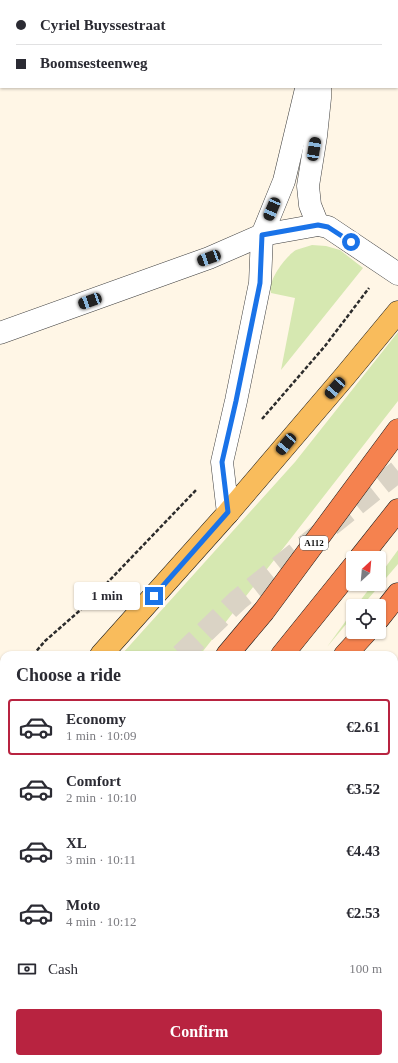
<!DOCTYPE html>
<html lang="en">
<head>
<meta charset="utf-8">
<style>
	:root { --surface:#fff; --page:#f2f2f3; --text:#2b2b33; --muted:#7c7c81; --line:#e1e1e2; --accent:#b82340 }
	body { margin:0; font-family:"Times New Roman",serif; background:var(--page); color:var(--text); height:100vh; display:flex; flex-direction:column; font-size:15px; white-space:nowrap }
	* { box-sizing:border-box; margin:0 }
	p { font-size:13px; color:var(--muted) }
	.icon { flex:none; width:22px; height:22px; fill:none; stroke:currentColor; stroke-width:2; stroke-linecap:round; stroke-linejoin:round }
	.map { position:relative; flex:1; overflow:hidden }
	.sheet { position:absolute; left:0px; top:651px; width:398px; height:412px; display:flex; flex-direction:column; background:var(--surface); border-radius:12px 12px 0 0; box-shadow:0 1px 3px #0004 }
	.sheet>* { flex:none }
	.banner { position:absolute; left:0px; top:0px; width:398px; height:88px; box-shadow:0 1px 3px #0004; display:grid; align-content:center; height:88px; padding:0 16px; background:var(--surface) }
	.needle { width:26px; rotate:26deg }
	.controls { position:absolute; left:346px; top:551px; display:grid; gap:8px }
	.controls a { display:grid; place-items:center; width:40px; height:40px; border-radius:4px; background:var(--surface); box-shadow:0 1px 3px #0004; font-size:20px }
	.end { position:absolute; width:18px; height:18px; margin:-9px; border:5px solid #1a73e8; background:#fff; box-shadow:0 0 0 2px #fff }
	.from { border-radius:50% }
	.bubble { position:absolute; height:28px; border-radius:4px; background:var(--surface); box-shadow:0 1px 3px #0004; font-size:13px; font-weight:700; line-height:28px; text-align:center }
	.car { position:absolute; width:12px; height:24px; margin:-12px -6px; border-radius:5px; box-shadow:0 0 3px 1px #0007; background:linear-gradient(#222 24%,#8ab4d8 0 40%,#222 0 76%,#8ab4d8 0 86%,#222 0) }
	.banner b { display:flex; align-items:center; gap:14px; height:38px; font-size:15px }
	.banner b+b { border-top:1px solid var(--line) }
	.banner i { width:10px; height:10px; background:var(--text) }
	ul { padding:0; list-style:none }
	li { display:flex; align-items:center; gap:12px; height:56px; margin:0 8px 6px; padding:0 8px; border:2px solid transparent; border-radius:4px }
	li div { flex:1 }
	li b { display:block; font-size:15px }
	li em { font-style:normal; font-weight:700 }
	li.current { border-color:var(--accent) }
	li>.icon { width:36px; height:36px; stroke-width:1.5 }
	h2 { padding:0 16px; font-size:18px; line-height:48px }
	.pay { display:flex; align-items:center; gap:10px; height:44px; padding:0 16px; font-size:15px }
	.pay p { margin-inline-start:auto }
	.button { display:flex; gap:8px; margin-top:auto; padding:8px 16px }
	.button a { flex:1; height:46px; border-radius:4px; background:var(--accent); color:#fff; font-size:16px; font-weight:700; line-height:46px; text-align:center }
	.map>svg:first-child { display:block }
	.green { fill:#d6e8b1 }
	.lines { fill:none; stroke-linecap:round; stroke-linejoin:round }
	.highway-tunnel { stroke:#dad3c5; stroke-width:22; stroke-dasharray:22 11; stroke-linecap:butt }
	.minor-casing { stroke:#3d3d3d; stroke-width:23 }
	.major-casing { stroke:#1b1b1b; stroke-width:23 }
	.highway-casing { stroke:#1b1b1b; stroke-width:23 }
	.path { stroke:#2c2c2c; stroke-width:2.5; stroke-dasharray:4 2; stroke-linecap:butt }
	.minor { stroke:#fff; stroke-width:22 }
	.major { stroke:#f9bc5c; stroke-width:22 }
	.highway { stroke:#f5824f; stroke-width:22 }
	.route { stroke:#1a73e8; stroke-width:5 }
	.labels { text-anchor:middle; stroke-width:4; stroke-linejoin:round; paint-order:stroke }
	.shield { fill:#fff; stroke:#545454; stroke-width:1 }
	.shield-label { font-size:9px; font-weight:bold; fill:#0a0a0a }
</style>
</head>
<body>
<div class="map">
<svg width="398" height="1063" viewBox="0 0 398 1063">
	<rect width="100%" height="100%" fill="#fff6e6"/>
	<g class="green">
		<path d="M312 245 326 246 340 250 363 268 281 370 295 298 271 293C267 281 286 256 296 250 301 248 307 247 312 245Z"/>
		<polygon points="398,332 398,401 200,655 123,655 122,654 295,462"/>
		<polygon points="398,550 398,564 362,606 356,606 373,584 379,584 379,576"/>
		<polygon points="353,611 353,616 327,647"/>
	</g>
	<g class="lines">
		<g class="highway-tunnel">
			<polyline points="181,655 238,600 398,471"/>
			<polyline points="394,679 398,675"/>
		</g>
		<defs>
			<g id="minor">
				<polyline points="332,1 333,0"/>
				<polyline points="318,225 310,205 308,186 316,136 320,98 320,87"/>
				<polyline points="0,333 209,258 262,235 318,225 328,227 398,274"/>
				<polyline points="228,513 222,462 236,401 260,283 262,235 284,181 306,89 308,87"/>
			</g>
			<g id="major">
				<polyline points="101,655 228,513 345,376 398,312"/>
				<polyline points="394,695 398,689"/>
				<polyline points="0,771 4,766"/>
				<polyline points="104,1063 107,1059"/>
			</g>
			<g id="highway">
				<polyline points="360,558 398,510"/>
				<polyline points="379,618 398,594"/>
				<polyline points="227,655 264,611 398,430"/>
				<polyline points="282,655 353,567"/>
				<polyline points="345,655 366,632"/>
				<polyline points="0,851 4,846"/>
				<polyline points="0,940 4,935"/>
				<polyline points="0,1019 4,1014"/>
				<polyline points="47,1063 50,1059"/>
			</g>
		</defs>
		<use href="#minor" class="minor-casing"/>
		<use href="#major" class="major-casing"/>
		<use href="#highway" class="highway-casing"/>
		<g class="path">
			<polyline points="262,419 325,346 369,288"/>
			<polyline points="33,655 45,641 85,606 197,489"/>
			<polyline points="0,692 4,686"/>
			<polyline points="394,733 398,727"/>
			<polyline points="394,815 398,817"/>
			<polyline points="148,1063 151,1059"/>
		</g>
		<use href="#minor" class="minor"/>
		<use href="#major" class="major"/>
		<use href="#highway" class="highway"/>
	</g>
	<g class="lines">
		<polyline class="route" points="154,596 228,512 222,462 236,401 260,283 262,235 318,225 328,227 351,242"/>
	</g>
	<g class="labels">
		<rect class="shield" x="300" y="536" width="28" height="14" rx="3"/>
		<g class="shield-label">
			<text x="314" y="546">A112</text>
		</g>
	</g>
</svg>
<div class="controls">
<a><svg class="needle" viewBox="-14 -14 28 28"><path d="M0-13l5 13h-10z" fill="#e53935"/><path d="M0 13l5-13h-10z" fill="#7c7c81"/></svg></a>
<a><svg class="icon" aria-label="locate" viewBox="0 0 24 24"><circle cx="12" cy="12" r="6"/><path d="M12 2v4M12 18v4M2 12h4M18 12h4"/></svg></a>
</div>
<i class="end from" style="left:351px;top:242px"></i>
<i class="end" style="left:154px;top:596px"></i>
<div class="bubble" style="left:74px;top:582px;width:66px">1 min</div>
<i class="car" style="left:314px;top:149px;rotate:9deg"></i>
<i class="car" style="left:272px;top:209px;rotate:203deg"></i>
<i class="car" style="left:209px;top:258px;rotate:250deg"></i>
<i class="car" style="left:90px;top:301px;rotate:250deg"></i>
<i class="car" style="left:335px;top:388px;rotate:221deg"></i>
<i class="car" style="left:286px;top:444px;rotate:220deg"></i>
<div class="banner">
<b><i class="from"></i>Cyriel Buyssestraat</b>
<b><i></i>Boomsesteenweg</b>
</div>
<section class="sheet">
<h2>Choose a ride</h2>
<ul>
<li class="current"><svg class="icon" aria-label="car" viewBox="0 0 24 24"><path d="M5 17H2v-5l4-1 3-4h7l3 4 3 1v5h-3M9 17h6M6 11h13"/><circle cx="7" cy="17" r="2"/><circle cx="17" cy="17" r="2"/></svg><div><b>Economy</b><p>1 min · 10:09</p></div><em>€2.61</em></li>
<li><svg class="icon" aria-label="car" viewBox="0 0 24 24"><path d="M5 17H2v-5l4-1 3-4h7l3 4 3 1v5h-3M9 17h6M6 11h13"/><circle cx="7" cy="17" r="2"/><circle cx="17" cy="17" r="2"/></svg><div><b>Comfort</b><p>2 min · 10:10</p></div><em>€3.52</em></li>
<li><svg class="icon" aria-label="car" viewBox="0 0 24 24"><path d="M5 17H2v-5l4-1 3-4h7l3 4 3 1v5h-3M9 17h6M6 11h13"/><circle cx="7" cy="17" r="2"/><circle cx="17" cy="17" r="2"/></svg><div><b>XL</b><p>3 min · 10:11</p></div><em>€4.43</em></li>
<li><svg class="icon" aria-label="car" viewBox="0 0 24 24"><path d="M5 17H2v-5l4-1 3-4h7l3 4 3 1v5h-3M9 17h6M6 11h13"/><circle cx="7" cy="17" r="2"/><circle cx="17" cy="17" r="2"/></svg><div><b>Moto</b><p>4 min · 10:12</p></div><em>€2.53</em></li>
</ul>
<div class="pay"><svg class="icon" aria-label="cash" viewBox="0 0 24 24"><path d="M3 7h18v10H3z"/><circle cx="12" cy="12" r="2"/></svg>Cash<p>100 m</p></div>
<div class="button"><a>Confirm</a></div>
</section>
</div>
</body>
</html>
